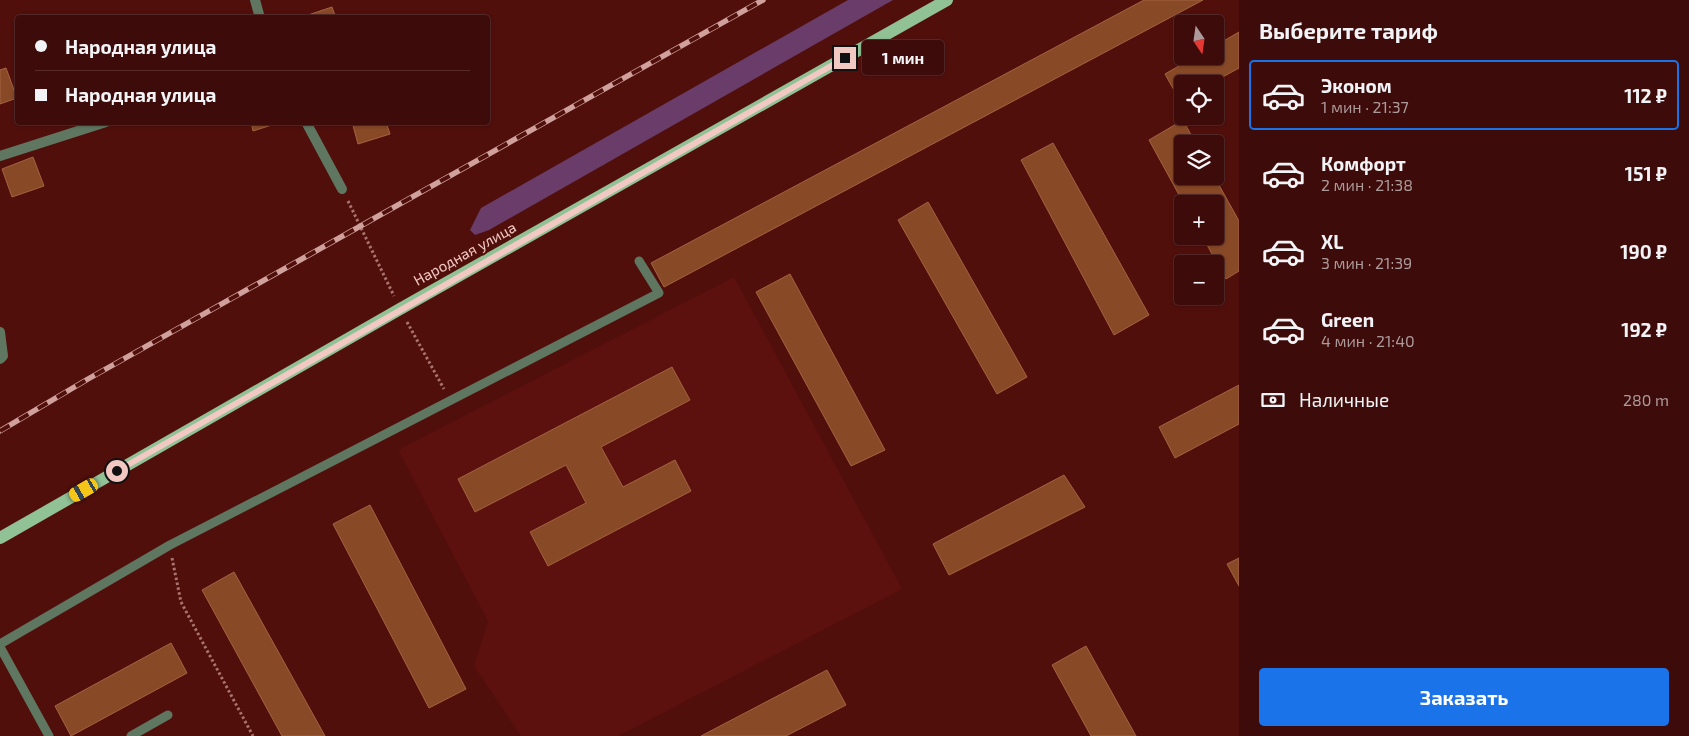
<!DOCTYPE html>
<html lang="ru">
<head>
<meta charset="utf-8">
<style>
	:root { --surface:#3d0b09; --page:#481917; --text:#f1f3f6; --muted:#ad9b9c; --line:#562b2a; --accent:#1a73e8 }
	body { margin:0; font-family:"Exo 2",sans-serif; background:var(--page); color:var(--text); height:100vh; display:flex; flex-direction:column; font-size:19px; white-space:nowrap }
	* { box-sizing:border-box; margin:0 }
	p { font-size:16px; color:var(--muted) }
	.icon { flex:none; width:28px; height:28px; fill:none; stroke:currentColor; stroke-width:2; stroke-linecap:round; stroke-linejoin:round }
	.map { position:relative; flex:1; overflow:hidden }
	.panel { display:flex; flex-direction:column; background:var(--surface); width:450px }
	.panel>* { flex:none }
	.guide { position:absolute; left:15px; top:15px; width:475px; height:110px; border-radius:5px; box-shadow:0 1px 4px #0004,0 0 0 1px var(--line); display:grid; align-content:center; height:110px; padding:0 20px; background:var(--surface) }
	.needle { width:32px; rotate:167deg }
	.fabs { position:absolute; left:1174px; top:15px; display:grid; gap:10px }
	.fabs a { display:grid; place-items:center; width:50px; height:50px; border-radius:5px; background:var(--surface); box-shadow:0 1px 4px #0004,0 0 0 1px var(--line); font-size:25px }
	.end { position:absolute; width:22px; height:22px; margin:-11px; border:6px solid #f2c8c2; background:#111; box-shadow:0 0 0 2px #111 }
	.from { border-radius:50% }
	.bubble { position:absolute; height:35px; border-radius:5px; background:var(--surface); box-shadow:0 1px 4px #0004,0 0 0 1px var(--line); font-size:16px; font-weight:700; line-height:35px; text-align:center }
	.car { position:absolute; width:15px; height:30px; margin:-15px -8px; border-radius:6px; box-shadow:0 0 4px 1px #0007; background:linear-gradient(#f5c518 24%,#345 0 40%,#f5c518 0 76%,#345 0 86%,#f5c518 0) }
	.guide b { display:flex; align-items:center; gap:18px; height:48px; font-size:19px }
	.guide b+b { border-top:1px solid var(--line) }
	.guide i { width:12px; height:12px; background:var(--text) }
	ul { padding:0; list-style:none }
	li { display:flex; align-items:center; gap:15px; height:70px; margin:0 10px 8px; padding:0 10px; border:2px solid transparent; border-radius:5px }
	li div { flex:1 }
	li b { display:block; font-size:19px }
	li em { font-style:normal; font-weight:700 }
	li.on { border-color:var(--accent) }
	li>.icon { width:45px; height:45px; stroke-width:1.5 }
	h2 { padding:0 20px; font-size:22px; line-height:60px }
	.pay { display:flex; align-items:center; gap:12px; height:55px; padding:0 20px; font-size:19px }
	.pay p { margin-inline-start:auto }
	.cta { display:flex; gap:10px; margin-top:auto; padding:10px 20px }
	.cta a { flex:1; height:58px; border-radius:5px; background:var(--accent); color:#fff; font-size:20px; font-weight:700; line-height:58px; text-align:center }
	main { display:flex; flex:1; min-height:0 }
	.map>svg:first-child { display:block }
	.built { fill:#5c110e }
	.green { fill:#6a3c69 }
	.building { fill:#884927; stroke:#a46341 }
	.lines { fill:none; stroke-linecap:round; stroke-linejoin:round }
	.path { stroke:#a9746f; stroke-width:3; stroke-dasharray:2.5 2.5; stroke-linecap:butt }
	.lane { stroke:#5f7761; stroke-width:9 }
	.street { stroke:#5f7761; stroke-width:10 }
	.primary { stroke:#91c296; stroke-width:12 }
	.rail-casing { stroke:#d0a19c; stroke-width:5.5 }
	.rail { stroke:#510f0c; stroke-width:4; stroke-dasharray:11; stroke-linecap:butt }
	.route { stroke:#f2c8c2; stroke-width:6 }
	.labels { text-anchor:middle; stroke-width:4; stroke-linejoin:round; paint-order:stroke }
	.street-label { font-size:15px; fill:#f2c8c2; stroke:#510f0c }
</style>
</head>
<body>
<main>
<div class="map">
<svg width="1239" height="736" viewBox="0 0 1239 736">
	<rect width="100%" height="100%" fill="#510f0c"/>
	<polygon class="built" points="734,277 902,589 618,736 521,736 474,666 488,621 398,450"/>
	<polygon class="green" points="848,0 893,0 489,230 475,235 470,230 481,208"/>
	<g class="building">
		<polygon points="1144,0 1203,0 664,287 651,263"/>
		<polygon points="332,7 336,18 302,18 302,17"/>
		<polygon points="1239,32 1239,68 1210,84 1182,84 1182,99 1180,101 1165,74 1196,56 1215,56 1215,46"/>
		<polygon points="6,68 17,98 0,104 0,70"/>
		<polygon points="1183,120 1196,144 1182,144 1182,176 1214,176 1239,221 1239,271 1226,279 1202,236 1215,236 1215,204 1184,204 1149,140"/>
		<polygon points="251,122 277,122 278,123 253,131"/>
		<polygon points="352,122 386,122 390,134 358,144"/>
		<polygon points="1053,143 1149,315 1114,335 1021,160"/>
		<polygon points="33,157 44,186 12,197 2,169"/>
		<polygon points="928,202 1027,377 997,394 898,220"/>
		<polygon points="790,274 885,450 851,466 756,292"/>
		<polygon points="672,367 690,400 601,447 623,487 675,460 691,491 548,566 530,532 586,503 566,465 475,512 458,479"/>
		<polygon points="1239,385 1239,424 1175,458 1159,427"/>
		<polygon points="1064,475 1085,507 949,575 933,544"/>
		<polygon points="370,505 466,689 429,708 333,524"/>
		<polygon points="1239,558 1239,586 1227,564"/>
		<polygon points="234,572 325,736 282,736 202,590"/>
		<polygon points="171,643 187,673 71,736 55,706"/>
		<polygon points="1086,646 1136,736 1091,736 1052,665"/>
		<polygon points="827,670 846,705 786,736 701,736"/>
	</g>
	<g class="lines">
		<g class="path">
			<polyline points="348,201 394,296"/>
			<polyline points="407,322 444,389"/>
			<polyline points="172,558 181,602 253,736"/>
		</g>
		<g class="lane">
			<polyline points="0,644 170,545 659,293 639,261"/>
			<polyline points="0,647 49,736"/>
			<polyline points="131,736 168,715"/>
		</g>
		<g class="street">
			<polyline points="255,0 260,18"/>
			<polyline points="306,122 342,189"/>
			<polyline points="0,156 106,122"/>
			<polyline points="0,332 3,356 0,359"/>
		</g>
		<polyline class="primary" points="0,538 400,309 947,0"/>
		<defs>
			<polyline id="rail" points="0,431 88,379 763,0"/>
		</defs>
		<use href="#rail" class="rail-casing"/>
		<use href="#rail" class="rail"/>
	</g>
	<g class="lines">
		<polyline class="route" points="117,471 845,58"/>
	</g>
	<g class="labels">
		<g class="street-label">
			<text transform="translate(465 254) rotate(-29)" y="5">Народная улица</text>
		</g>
	</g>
</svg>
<div class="fabs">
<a><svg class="needle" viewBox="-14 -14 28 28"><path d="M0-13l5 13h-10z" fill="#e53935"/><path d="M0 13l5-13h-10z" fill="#ad9b9c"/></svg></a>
<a><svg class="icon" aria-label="locate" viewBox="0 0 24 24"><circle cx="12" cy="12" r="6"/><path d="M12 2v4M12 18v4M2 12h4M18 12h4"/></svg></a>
<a><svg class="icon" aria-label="layers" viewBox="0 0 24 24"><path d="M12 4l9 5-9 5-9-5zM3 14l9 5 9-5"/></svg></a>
<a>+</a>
<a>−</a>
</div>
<i class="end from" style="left:117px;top:471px"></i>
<i class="end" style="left:845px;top:58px"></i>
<div class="bubble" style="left:862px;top:40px;width:82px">1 мин</div>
<i class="car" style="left:84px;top:490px;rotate:240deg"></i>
<div class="guide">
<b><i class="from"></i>Народная улица</b>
<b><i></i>Народная улица</b>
</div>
</div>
<section class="panel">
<h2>Выберите тариф</h2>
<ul>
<li class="on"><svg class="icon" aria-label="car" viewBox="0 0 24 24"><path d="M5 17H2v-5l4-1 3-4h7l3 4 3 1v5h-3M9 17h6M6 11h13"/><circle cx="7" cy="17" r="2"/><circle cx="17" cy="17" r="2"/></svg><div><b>Эконом</b><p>1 мин · 21:37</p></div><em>112 ₽</em></li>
<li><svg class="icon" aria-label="car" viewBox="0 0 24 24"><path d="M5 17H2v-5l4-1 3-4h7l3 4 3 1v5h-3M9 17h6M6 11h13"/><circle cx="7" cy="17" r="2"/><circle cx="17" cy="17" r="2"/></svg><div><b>Комфорт</b><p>2 мин · 21:38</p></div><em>151 ₽</em></li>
<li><svg class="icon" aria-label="car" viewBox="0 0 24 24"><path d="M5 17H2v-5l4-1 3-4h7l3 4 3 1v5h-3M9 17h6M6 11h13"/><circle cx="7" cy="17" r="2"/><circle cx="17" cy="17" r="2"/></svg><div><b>XL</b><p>3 мин · 21:39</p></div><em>190 ₽</em></li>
<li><svg class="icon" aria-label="car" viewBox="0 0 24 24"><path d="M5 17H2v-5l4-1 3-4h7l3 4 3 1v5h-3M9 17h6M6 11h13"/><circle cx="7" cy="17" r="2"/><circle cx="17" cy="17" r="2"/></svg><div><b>Green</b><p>4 мин · 21:40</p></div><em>192 ₽</em></li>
</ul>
<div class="pay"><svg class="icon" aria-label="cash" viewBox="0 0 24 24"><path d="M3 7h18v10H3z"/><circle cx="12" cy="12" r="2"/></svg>Наличные<p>280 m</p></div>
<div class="cta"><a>Заказать</a></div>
</section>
</main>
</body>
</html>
